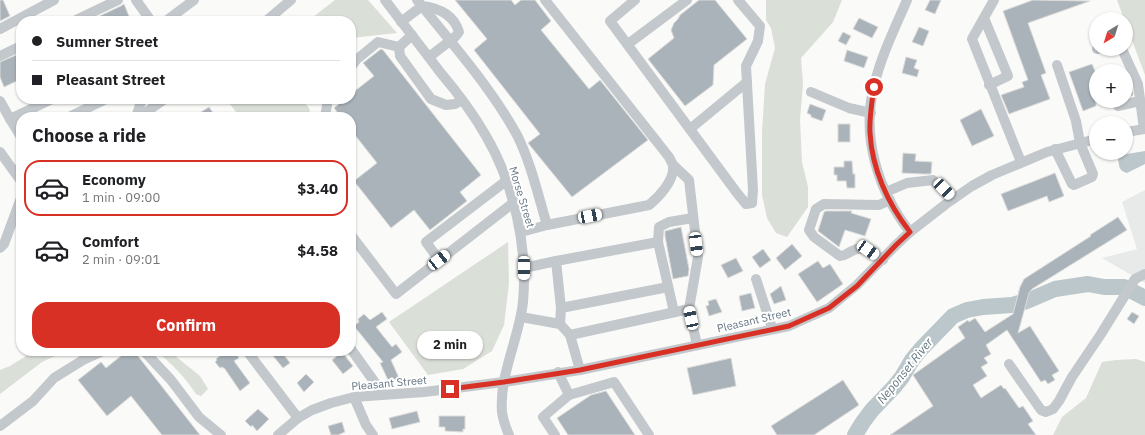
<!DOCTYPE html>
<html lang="en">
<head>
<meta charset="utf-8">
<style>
	:root { --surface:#fff; --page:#f6f6f6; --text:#202124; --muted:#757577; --line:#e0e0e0; --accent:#d93025 }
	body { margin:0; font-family:"IBM Plex Sans",sans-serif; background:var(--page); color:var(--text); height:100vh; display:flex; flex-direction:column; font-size:15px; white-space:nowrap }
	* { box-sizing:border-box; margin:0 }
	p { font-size:13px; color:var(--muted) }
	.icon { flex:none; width:22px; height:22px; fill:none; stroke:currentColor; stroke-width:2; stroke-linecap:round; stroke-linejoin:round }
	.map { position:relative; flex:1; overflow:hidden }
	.panel { position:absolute; left:16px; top:112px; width:340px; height:244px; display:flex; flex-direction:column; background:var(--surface); border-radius:16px; box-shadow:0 1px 3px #0004 }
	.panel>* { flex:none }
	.guide { position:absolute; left:16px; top:16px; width:340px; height:88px; border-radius:16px; box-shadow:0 1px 3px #0004; display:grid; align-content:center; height:88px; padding:0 16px; background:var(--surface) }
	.needle { width:26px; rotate:218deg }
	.buttons { position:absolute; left:1089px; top:12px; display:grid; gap:8px }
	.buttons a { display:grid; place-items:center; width:44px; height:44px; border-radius:50%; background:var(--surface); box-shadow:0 1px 3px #0004; font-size:20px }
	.end { position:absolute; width:18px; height:18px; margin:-9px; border:5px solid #d93025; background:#fff; box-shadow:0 0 0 2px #fff }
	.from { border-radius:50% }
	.bubble { position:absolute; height:28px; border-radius:14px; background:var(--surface); box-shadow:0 1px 3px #0004; font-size:13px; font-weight:700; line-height:28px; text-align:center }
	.car { position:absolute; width:12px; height:24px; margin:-12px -6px; border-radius:5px; box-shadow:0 0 3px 1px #0007; background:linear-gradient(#fff 24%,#345 0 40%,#fff 0 76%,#345 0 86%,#fff 0) }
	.guide b { display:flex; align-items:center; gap:14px; height:38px; font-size:15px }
	.guide b+b { border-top:1px solid var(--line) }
	.guide i { width:10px; height:10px; background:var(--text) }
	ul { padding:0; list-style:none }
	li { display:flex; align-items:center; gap:12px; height:56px; margin:0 8px 6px; padding:0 8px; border:2px solid transparent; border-radius:16px }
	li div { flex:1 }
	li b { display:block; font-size:15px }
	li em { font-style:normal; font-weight:700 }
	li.on { border-color:var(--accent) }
	li>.icon { width:36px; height:36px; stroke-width:1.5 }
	h2 { padding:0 16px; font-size:18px; line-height:48px }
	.action { display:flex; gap:8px; margin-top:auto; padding:8px 16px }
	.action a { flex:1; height:46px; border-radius:16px; background:var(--accent); color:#fff; font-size:16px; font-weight:700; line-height:46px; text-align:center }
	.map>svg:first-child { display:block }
	.built { fill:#e8e9e9 }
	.green { fill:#dadfd7 }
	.water { fill:#bbc7cb }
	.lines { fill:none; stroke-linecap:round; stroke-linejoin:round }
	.river { stroke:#bbc7cb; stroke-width:16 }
	.building { fill:#aab3b9; stroke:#dcdcda }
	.minor { stroke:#c3c8cc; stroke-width:10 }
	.route { stroke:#d93025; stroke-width:5 }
	.labels { text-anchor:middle; stroke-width:4; stroke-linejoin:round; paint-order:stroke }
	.street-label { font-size:11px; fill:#657683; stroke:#fff }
	.water-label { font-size:12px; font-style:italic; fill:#60757c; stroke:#fff }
</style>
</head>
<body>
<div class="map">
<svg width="1145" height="435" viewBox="0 0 1145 435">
	<rect width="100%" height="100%" fill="#fafaf8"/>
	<polygon class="built" points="1145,190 1145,283 1102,258 1137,249 1122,202"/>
	<g class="green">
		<polygon points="335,0 368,0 397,33 351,38 351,21 308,21"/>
		<polygon points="766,0 842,0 833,22 801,58 803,84 800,120 802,162 808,187 808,207 787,237 776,233 767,218 762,195 762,132 765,84 775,48 771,28 766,20"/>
		<polygon points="1117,0 1145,0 1145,75 1126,24 1126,19 1124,19"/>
		<polygon points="226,99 304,99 304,102 309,108 311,117 240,117"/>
		<polygon points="508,242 509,283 504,325 492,351 463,369 428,375 389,322"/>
		<polygon points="34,351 66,351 42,362 0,394 0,370 10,366"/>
		<path d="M156 351H169L200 376 208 389 201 396 196 394C185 377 172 364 156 351Z"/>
		<polygon points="1136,359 1145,362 1145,435 1053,435 1062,417 1086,398 1102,362 1116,360"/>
	</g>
	<path class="water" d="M1145 151V164L1127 173C1119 171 1119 166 1118 159L1121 155Z"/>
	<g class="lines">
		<polyline class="river" points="855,435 863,422 872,410 894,387 902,377 912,360 921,349 953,316 967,310 983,307 1012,305 1027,301 1055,289 1088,284 1104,287 1124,287 1145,298"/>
	</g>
	<g class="building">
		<polygon points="0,0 3,0 10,16 0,21"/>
		<polygon points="455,0 511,0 515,5 521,0 535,0 551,21 541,30 589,89 600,80 648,140 572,197 528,143 540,134 474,50 487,39"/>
		<polygon points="699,0 715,0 747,39 714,65 713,85 685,106 648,59 674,38 671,30 674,23 678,19 680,15"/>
		<polygon points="930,0 941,0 935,14 925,10"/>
		<polygon points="1033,0 1090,1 1028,23 1046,73 1041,75 1050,99 1009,114 1001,95 1024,87 1022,82 1028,80 1003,11"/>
		<polygon points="124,4 131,21 89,21 121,6"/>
		<polygon points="859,18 878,27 872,38 853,29"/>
		<polygon points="919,27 929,31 923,46 912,42"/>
		<polygon points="843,32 851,36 846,45 838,41"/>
		<polygon points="381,49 383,50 481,175 460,192 467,201 430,230 414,210 391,228 354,181 377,163 351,130 351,117 341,117 334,108 345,99 351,99 351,94 374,76 363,63"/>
		<polygon points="847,50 868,57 864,68 844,61"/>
		<polygon points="21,53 21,79 4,87 0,77 0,62"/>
		<polygon points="906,57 917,60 914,68 919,70 917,77 902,73"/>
		<polygon points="1092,64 1096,73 1096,106 1083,111 1069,72"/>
		<polygon points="1126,73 1132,86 1133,95 1126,98"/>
		<polygon points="810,104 826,110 822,121 811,117 811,115 807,113"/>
		<polygon points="209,107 216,117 193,117"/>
		<polygon points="981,109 994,136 972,146 960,120"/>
		<rect x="838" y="124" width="12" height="18"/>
		<polygon points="903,153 916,154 915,161 932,162 931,174 924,174 902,173"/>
		<polygon points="844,161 852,161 853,174 855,174 855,188 847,188 846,181 837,181 837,175 834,175 834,167 844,167"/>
		<polygon points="1055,173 1064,196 1049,202 1047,196 1008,211 1001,194"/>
		<polygon points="826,211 852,211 851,213 871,219 865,236 845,230 839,247 818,231 824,212"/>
		<polygon points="1118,217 1127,230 1032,289 1029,293 1018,333 1030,326 1059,371 1052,375 1055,380 1048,384 1045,380 1041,382 1007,330 986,345 991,354 984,358 988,363 981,367 987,376 973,385 981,398 1001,385 1004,389 1005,388 1019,408 1023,406 1033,421 1028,424 1036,435 890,435 933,406 913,375 965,338 958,327 968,320 969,322 975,318 985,332 1013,314 1020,287 1024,279 1091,236 1090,235"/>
		<polygon points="681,227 689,269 688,276 673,279 665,236 665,231"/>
		<polygon points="792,244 802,256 785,270 776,258"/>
		<polygon points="763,249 771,260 760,268 752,257"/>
		<polygon points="736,258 743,271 728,278 721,265"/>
		<polygon points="818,261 823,268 830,264 843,284 817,302 798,274"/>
		<polygon points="781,286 786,300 774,304 770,294"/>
		<polygon points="751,293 755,308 742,311 739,296"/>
		<polygon points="716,299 722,312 709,316 706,306 709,305 708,301"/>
		<polygon points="382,312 387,319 376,327 392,347 396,344 402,352 391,360 399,378 391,382 390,379 388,380 380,363 383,362 354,326 359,322 358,319 364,314 370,320"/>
		<polygon points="1132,312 1139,316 1134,324 1127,319"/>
		<polygon points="127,351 134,351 200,435 162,435 131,396 107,416 78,380 101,362 106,368"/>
		<polygon points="226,351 234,351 239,358 234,361 250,383 240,391 225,369 222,367 220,368 215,362 217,360 216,359"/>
		<polygon points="269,351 281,351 290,363 283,368"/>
		<polygon points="342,352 353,366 343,374 332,360"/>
		<polygon points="731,358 736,386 693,395 687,368"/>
		<polygon points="306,374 314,382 304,392 297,383"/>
		<polygon points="843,380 859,405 814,435 777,435 771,426"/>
		<polygon points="606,391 635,435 568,435 557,418 591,395"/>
		<polygon points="258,409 269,419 257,431 252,425 251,427 245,421"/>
		<polygon points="417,411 420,422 392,429 389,418"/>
		<polygon points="439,416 465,416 465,429 463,429 463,432 445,431 445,427 439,427"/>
		<polygon points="342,422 345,432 338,435 331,435 328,426"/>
	</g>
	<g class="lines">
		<g class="minor">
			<polyline points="136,0 151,21"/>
			<path d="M385 0C403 24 422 48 440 72 457 92 473 113 486 136 514 184 528 247 523 302 519 339 499 375 502 412 503 420 506 428 509 435"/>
			<path d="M417 0C452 44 490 86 517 135 531 163 538 195 547 225"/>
			<polyline points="635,0 610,21 737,193 746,204 752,203 753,190 746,66 758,41 760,26 738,0"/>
			<path d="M907 0C895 28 881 56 874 86 861 137 878 191 910 232"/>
			<polyline points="994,0 972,39 1021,162"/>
			<polyline points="984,18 1008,76 989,85"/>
			<polyline points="74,21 118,0"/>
			<polyline points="166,21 194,0"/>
			<polyline points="266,21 291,0"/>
			<path d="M401 22 422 6C439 8 454 15 459 32L455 37 429 57"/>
			<polyline points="0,29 54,0"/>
			<polyline points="628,44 687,0"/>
			<polyline points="399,47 400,56 431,99 446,105 455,104 462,100"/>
			<polyline points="1097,49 1098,49"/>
			<polyline points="1122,49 1138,84 1144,129"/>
			<polyline points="0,56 21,46"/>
			<polyline points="351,67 356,60 378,42 399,47 412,35"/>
			<polyline points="811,92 849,108 871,113"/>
			<polyline points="0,101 10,119 52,99"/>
			<polyline points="1118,106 1140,101"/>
			<polyline points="69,117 106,99"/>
			<polyline points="136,117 142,99"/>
			<polyline points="139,117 165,99"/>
			<polyline points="325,117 328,99"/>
			<polyline points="10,119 21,137"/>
			<polyline points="690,129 747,82"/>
			<polyline points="1126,132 1145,129"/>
			<polyline points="1055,149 1072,184 1074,185 1092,177 1093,174 1080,143 1076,121 1057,65"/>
			<polyline points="0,152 21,181"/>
			<polyline points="673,165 689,180 698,257 689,309"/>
			<polyline points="886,192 907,183 933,180 953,199"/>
			<path d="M521 232 547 225 649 205C659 197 675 180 673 165 672 163 670 159 669 157L545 0"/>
			<polyline points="351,235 396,294 513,203"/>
			<polyline points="658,242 674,312"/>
			<polyline points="0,248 4,244 21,198"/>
			<polyline points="439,260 426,242 506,181"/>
			<path d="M883 260C873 253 864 244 852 251 847 253 845 256 840 256L814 237 809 230 816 209 824 204 879 205 890 200"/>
			<polyline points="556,261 658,242 659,227 669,222 693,218"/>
			<polyline points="524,268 556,261 561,308 560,324"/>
			<polyline points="756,279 772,328"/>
			<polyline points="561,308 668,287"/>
			<polyline points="521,317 560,324 570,335 580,370"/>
			<polyline points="570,335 689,309 697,345"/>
			<polyline points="351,349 383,394"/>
			<polyline points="144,351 171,380 199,417 221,435"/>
			<polyline points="247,351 298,418"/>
			<polyline points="1009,364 1041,410 1046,412 1053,409 1059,401 1072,377 1101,334 1135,279 1145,274"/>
			<polyline points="569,395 614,382 649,435"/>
			<polyline points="354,397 366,425 373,435"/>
			<polyline points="0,426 33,401 54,378 83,360 103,351"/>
			<polyline points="278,435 298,418 312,410 331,403 354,397 424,392 504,382 580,370 789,326 829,308 857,285 896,245 910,232 946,204 972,186 992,175 1047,152 1096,139"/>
			<polyline points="555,435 543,417 569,395 558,372"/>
		</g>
	</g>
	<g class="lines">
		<path class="route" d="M450 389 504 382 580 370 789 326 829 308 857 286 896 245 910 232C888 204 872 169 870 133 869 118 872 102 874 87"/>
	</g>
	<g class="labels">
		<g class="street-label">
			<text transform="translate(522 197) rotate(73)" y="4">Morse Street</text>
			<text transform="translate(754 320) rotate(-13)" y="4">Pleasant Street</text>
			<text transform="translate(389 383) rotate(-5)" y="4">Pleasant Street</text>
		</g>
		<g class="water-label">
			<text transform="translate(905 371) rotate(-51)" y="4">Neponset River</text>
		</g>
	</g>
</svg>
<div class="buttons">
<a><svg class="needle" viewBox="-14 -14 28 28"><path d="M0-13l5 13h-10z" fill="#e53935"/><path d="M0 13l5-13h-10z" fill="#757577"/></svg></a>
<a>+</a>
<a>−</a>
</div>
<i class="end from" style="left:874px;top:87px"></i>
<i class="end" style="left:450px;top:389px"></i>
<div class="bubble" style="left:417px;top:331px;width:66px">2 min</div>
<i class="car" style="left:944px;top:189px;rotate:136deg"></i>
<i class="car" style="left:590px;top:216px;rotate:79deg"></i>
<i class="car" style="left:696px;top:244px;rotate:173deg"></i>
<i class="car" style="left:868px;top:250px;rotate:124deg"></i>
<i class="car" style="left:439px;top:260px;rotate:52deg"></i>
<i class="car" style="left:524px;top:268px;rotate:180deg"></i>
<i class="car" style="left:691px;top:318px;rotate:348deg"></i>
<div class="guide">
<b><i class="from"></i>Sumner Street</b>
<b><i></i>Pleasant Street</b>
</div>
<section class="panel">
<h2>Choose a ride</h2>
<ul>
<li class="on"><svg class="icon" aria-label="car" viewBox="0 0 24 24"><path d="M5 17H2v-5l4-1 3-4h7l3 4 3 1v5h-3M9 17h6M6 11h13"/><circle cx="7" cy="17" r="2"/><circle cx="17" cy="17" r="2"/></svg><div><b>Economy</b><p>1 min · 09:00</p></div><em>$3.40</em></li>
<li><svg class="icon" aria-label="car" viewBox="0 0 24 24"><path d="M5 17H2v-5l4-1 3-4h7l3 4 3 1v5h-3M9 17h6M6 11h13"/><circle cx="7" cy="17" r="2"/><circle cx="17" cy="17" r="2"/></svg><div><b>Comfort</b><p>2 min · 09:01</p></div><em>$4.58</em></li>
</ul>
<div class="action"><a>Confirm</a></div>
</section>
</div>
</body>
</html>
